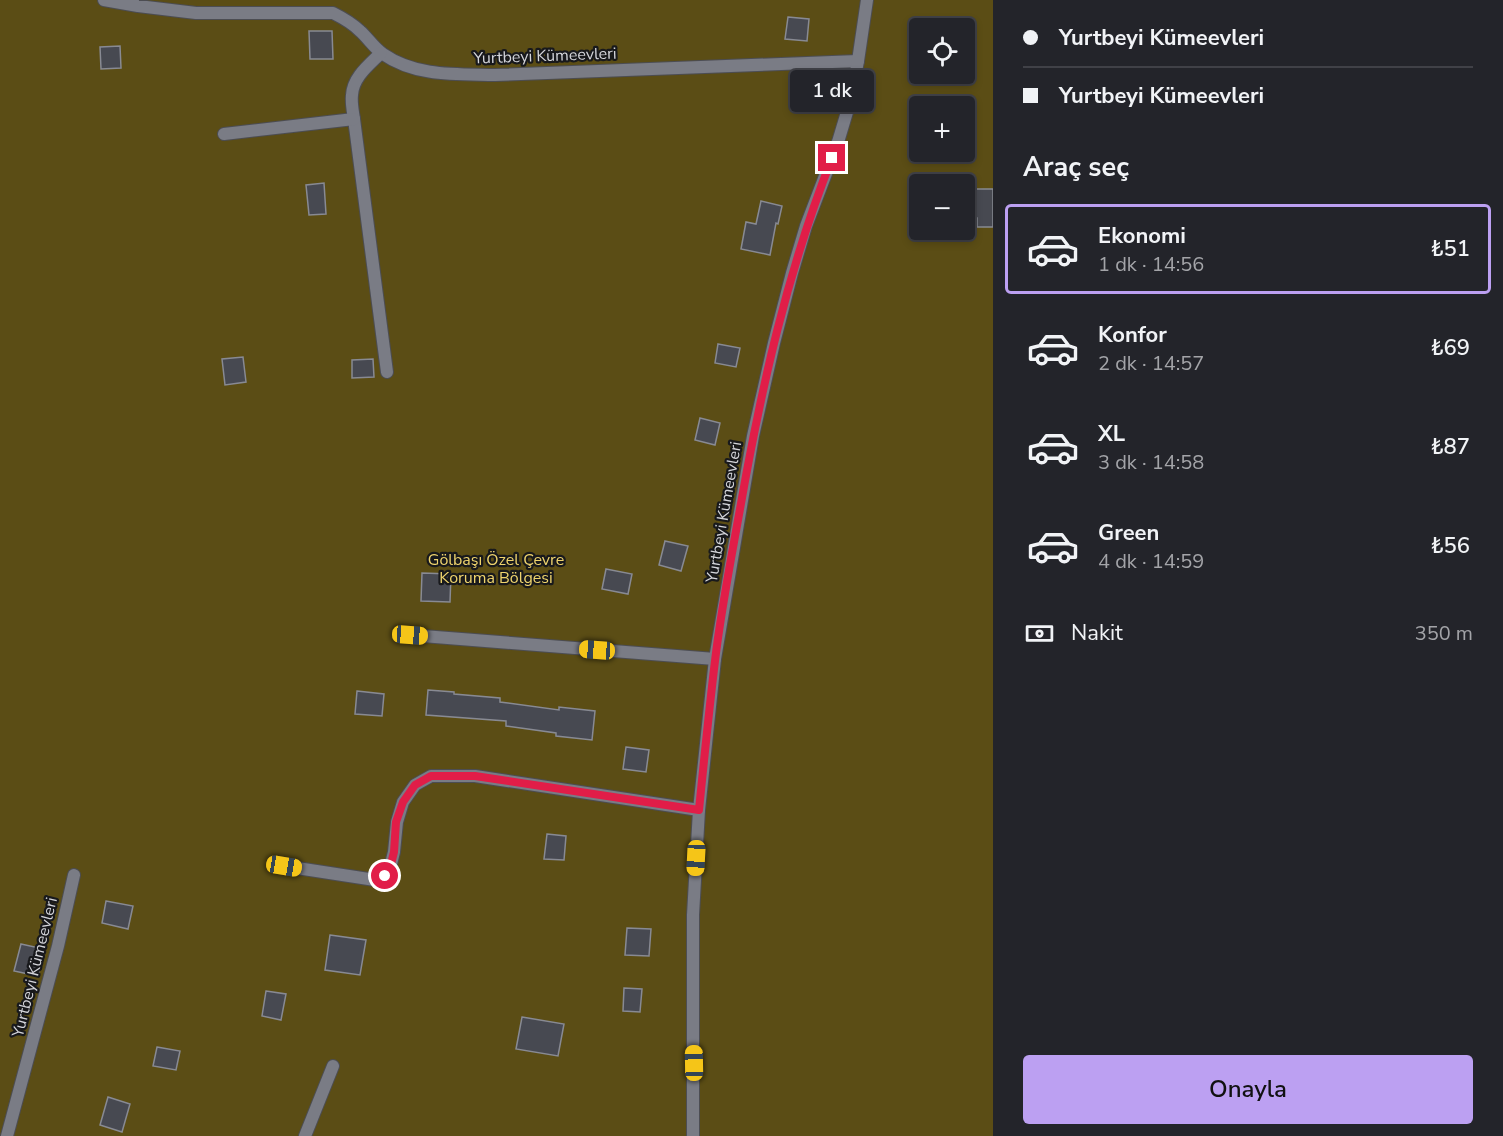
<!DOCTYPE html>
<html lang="tr">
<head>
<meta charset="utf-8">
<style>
	:root { --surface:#23242a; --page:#2b2c32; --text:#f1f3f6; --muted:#a3a4a8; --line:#404147; --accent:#bca0f2 }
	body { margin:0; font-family:"Nunito Sans",sans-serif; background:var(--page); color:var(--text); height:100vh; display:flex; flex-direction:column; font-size:22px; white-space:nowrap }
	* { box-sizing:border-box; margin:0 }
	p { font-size:20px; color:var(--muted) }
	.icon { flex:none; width:33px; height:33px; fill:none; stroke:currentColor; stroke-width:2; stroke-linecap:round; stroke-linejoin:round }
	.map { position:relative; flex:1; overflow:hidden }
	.panel { display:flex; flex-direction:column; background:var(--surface); width:510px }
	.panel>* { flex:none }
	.guide { display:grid; align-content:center; height:132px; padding:0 30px; background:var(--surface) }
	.fabs { position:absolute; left:909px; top:18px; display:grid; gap:12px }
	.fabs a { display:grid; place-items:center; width:66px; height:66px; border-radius:6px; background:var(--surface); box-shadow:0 3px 9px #0003,0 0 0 2px var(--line); font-size:30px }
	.end { position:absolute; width:27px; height:27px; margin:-14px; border:8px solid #e11d48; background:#fff; box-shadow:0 0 0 3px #fff }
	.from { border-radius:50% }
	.bubble { position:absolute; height:42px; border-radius:6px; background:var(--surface); box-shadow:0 3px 9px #0003,0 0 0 2px var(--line); font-size:20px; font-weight:600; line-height:42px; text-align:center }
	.car { position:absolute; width:18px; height:36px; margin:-18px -9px; border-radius:8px; box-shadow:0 0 4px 2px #0007; background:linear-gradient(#f5c518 24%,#345 0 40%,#f5c518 0 76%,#345 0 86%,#f5c518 0) }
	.guide b { display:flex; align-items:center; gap:21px; height:57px; font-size:22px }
	.guide b+b { border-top:2px solid var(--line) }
	.guide i { width:15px; height:15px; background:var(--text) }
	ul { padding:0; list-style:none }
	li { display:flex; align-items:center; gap:18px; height:90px; margin:0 12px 9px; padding:0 18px; border:3px solid transparent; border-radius:6px }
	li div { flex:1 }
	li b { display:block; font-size:22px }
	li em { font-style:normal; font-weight:600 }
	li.selected { border-color:var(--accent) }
	li>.icon { width:54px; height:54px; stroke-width:1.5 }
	h2 { padding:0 30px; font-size:27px; line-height:72px }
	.pay { display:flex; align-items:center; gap:15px; height:66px; padding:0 30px; font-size:22px }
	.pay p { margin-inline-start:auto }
	.cta { display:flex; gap:12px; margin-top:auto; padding:12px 30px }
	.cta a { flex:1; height:69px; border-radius:6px; background:var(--accent); color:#111; font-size:24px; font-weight:600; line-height:69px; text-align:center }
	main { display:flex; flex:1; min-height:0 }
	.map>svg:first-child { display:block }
	.green { fill:#5b4d15; fill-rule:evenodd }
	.building { fill:#474951; stroke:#888a93; stroke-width:1.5 }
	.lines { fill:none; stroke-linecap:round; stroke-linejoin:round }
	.minor-casing { stroke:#4c4d53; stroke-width:14 }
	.tertiary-casing { stroke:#4c4d53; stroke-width:14 }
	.minor { stroke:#7a7c85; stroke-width:12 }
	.tertiary { stroke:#7a7c85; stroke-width:12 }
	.route { stroke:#e11d48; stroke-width:8 }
	.labels { text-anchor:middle; stroke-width:4.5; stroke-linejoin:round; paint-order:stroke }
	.street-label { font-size:16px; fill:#d4d5da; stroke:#18191c }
	.park-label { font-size:16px; fill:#efd46d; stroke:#18191c }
</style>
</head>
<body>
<main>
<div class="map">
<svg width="993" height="1136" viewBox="0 0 993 1136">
	<rect width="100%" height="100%" fill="#2f3038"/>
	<path class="green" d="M0 0H993V1136H0ZM920 28H964V74H920ZM920 106H964V152H920ZM920 184H964V230H920Z"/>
	<g class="building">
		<polygon points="788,17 809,19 807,41 785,39"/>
		<polygon points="309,31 332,31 333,59 310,59"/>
		<polygon points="120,46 121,68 101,69 100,47"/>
		<polygon points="324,183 326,214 309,215 306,185"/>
		<polygon points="964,189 993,189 993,227 977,227 977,218 964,219"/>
		<polygon points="761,201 782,206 778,224 776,223 770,255 741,249 746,222 756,224"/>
		<polygon points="718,344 740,348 736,367 715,363"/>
		<polygon points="243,357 246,382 225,385 222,359"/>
		<polygon points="373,359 374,377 352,378 352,360"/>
		<polygon points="700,418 720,423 715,445 695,440"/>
		<polygon points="665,541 688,546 681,571 659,565"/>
		<polygon points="606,569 632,574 628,594 602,589"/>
		<polygon points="422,573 451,574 450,602 421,601"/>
		<polygon points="428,690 454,692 454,694 500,698 500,702 559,710 559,707 595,711 592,740 556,736 556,733 506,726 506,721 426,715"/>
		<polygon points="357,691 384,694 382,716 355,714"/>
		<polygon points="626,747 649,750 646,772 623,769"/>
		<polygon points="547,834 566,836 564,860 544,859"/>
		<polygon points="106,901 133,906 128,929 102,923"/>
		<polygon points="627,928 651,929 649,956 625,955"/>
		<polygon points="330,935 366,940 360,975 325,970"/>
		<polygon points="21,944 44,949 38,976 14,971"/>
		<polygon points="624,988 642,989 640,1012 623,1011"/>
		<polygon points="266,991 286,994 281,1020 262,1016"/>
		<polygon points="522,1017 564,1024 558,1056 516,1049"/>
		<polygon points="157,1047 180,1051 176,1070 153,1066"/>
		<polygon points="108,1097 130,1104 122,1132 100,1125"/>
	</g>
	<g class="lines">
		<defs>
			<g id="minor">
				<path d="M104 0 138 6 196 13H333C343 18 352 23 360 31 368 38 374 48 383 54 416 77 457 74 495 75L858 61"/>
				<path d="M381 53C369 65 353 77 352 95 351 103 353 112 354 119L387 372"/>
				<polyline points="224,134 354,119"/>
				<polyline points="410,635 715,659"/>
				<polyline points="284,866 375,880 385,876 391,864 394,852 397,822 403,802 415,785 431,776 475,776 699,810"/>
				<polyline points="7,1136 58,946 74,875"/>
				<polyline points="305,1136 333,1066"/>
			</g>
			<polyline id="tertiary" points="693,1136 693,915 699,810 715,659 753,436 774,343 792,273 806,226 838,142 850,102 858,61 867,0"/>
		</defs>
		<use href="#minor" class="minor-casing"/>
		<use href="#tertiary" class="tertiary-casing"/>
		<use href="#minor" class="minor"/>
		<use href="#tertiary" class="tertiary"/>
	</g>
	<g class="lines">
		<path class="route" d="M385 876 391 864 394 852 396 822 403 802 415 785 431 776H475L699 810C704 760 709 710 715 661 721 610 731 559 740 509 761 389 787 272 832 158"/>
	</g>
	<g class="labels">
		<g class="street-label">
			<text transform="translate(545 55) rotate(-2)" y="6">Yurtbeyi Kümeevleri</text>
			<text transform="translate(723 512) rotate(-80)" y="6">Yurtbeyi Kümeevleri</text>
			<text transform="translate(34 967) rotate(-76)" y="6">Yurtbeyi Kümeevleri</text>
		</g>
		<g class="park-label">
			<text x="496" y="565">Gölbaşı Özel Çevre<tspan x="496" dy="18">Koruma Bölgesi</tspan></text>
		</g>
	</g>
</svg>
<div class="fabs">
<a><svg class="icon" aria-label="locate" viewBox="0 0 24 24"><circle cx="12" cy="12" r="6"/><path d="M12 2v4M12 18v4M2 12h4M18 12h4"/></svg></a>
<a>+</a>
<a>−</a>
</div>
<i class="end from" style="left:385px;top:876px"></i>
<i class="end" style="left:832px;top:158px"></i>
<div class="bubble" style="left:790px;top:70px;width:84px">1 dk</div>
<i class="car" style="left:410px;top:635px;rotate:94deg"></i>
<i class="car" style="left:597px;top:650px;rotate:274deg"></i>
<i class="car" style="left:696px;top:858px;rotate:183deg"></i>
<i class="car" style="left:284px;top:866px;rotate:99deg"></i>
<i class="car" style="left:694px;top:1063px;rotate:359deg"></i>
</div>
<section class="panel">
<div class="guide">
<b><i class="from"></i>Yurtbeyi Kümeevleri</b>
<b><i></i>Yurtbeyi Kümeevleri</b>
</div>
<h2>Araç seç</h2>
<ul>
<li class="selected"><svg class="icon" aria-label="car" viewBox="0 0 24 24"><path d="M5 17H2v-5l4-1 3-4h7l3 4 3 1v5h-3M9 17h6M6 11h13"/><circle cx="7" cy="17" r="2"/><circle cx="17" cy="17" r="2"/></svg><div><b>Ekonomi</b><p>1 dk · 14:56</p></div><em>₺51</em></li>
<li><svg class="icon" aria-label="car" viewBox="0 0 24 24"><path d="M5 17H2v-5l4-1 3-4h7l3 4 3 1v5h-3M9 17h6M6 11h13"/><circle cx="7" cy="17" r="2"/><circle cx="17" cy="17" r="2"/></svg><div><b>Konfor</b><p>2 dk · 14:57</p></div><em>₺69</em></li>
<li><svg class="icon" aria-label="car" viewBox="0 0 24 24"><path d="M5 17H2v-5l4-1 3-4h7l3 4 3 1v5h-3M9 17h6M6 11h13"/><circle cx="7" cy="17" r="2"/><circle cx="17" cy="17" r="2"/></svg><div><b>XL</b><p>3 dk · 14:58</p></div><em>₺87</em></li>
<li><svg class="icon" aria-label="car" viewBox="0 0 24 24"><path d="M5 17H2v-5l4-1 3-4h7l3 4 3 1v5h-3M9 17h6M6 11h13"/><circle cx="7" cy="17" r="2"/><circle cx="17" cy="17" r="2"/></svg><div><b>Green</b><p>4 dk · 14:59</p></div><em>₺56</em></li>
</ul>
<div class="pay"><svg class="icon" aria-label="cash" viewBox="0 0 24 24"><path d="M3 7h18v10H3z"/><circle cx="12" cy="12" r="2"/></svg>Nakit<p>350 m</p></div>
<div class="cta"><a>Onayla</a></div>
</section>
</main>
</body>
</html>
